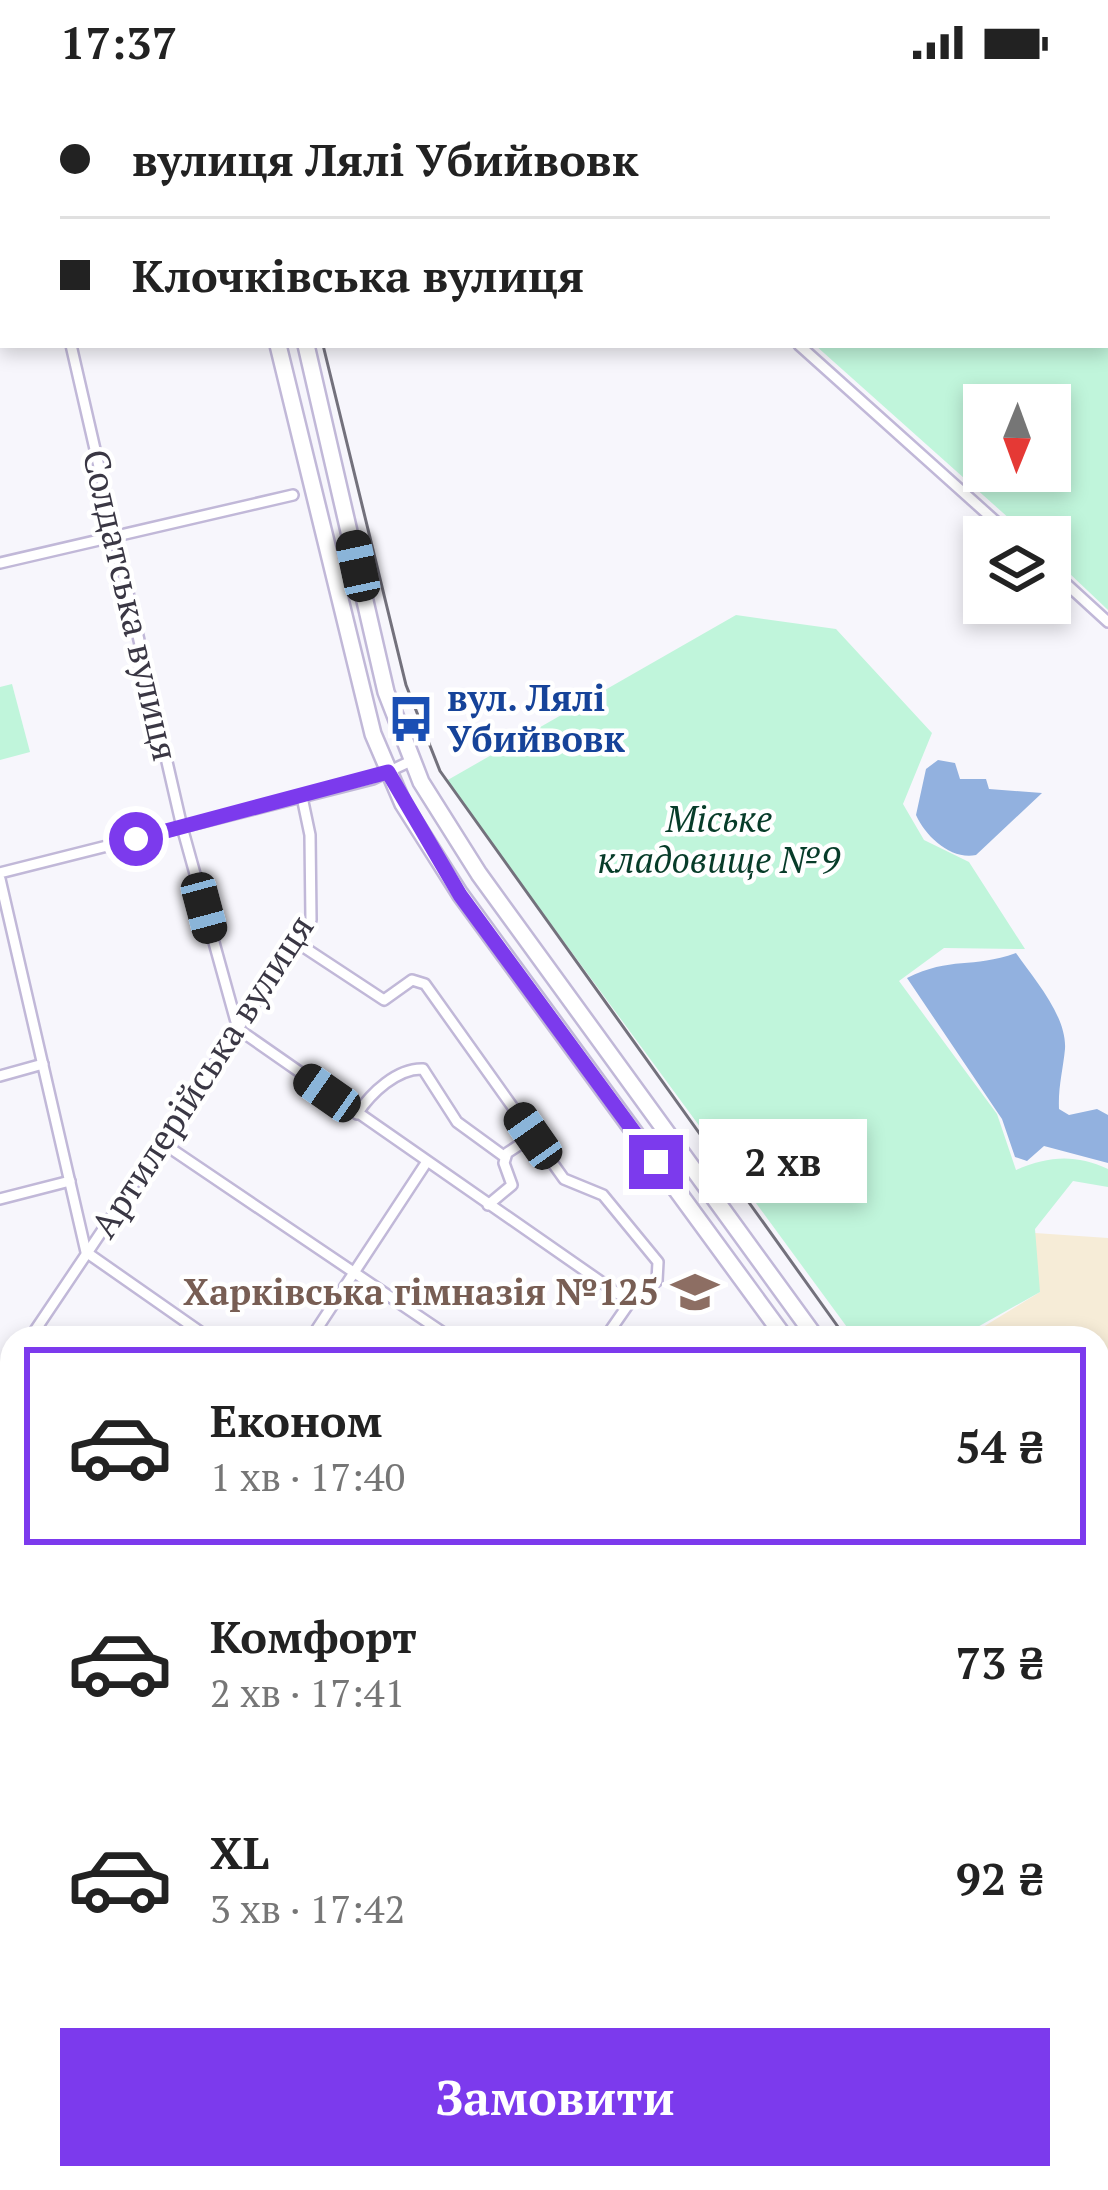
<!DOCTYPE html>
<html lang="uk">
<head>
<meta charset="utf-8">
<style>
	:root { --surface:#fff; --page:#f2f2f2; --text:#222; --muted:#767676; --line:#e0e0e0; --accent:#7c3aed }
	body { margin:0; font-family:"PT Serif",serif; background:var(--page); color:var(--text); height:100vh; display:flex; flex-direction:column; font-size:45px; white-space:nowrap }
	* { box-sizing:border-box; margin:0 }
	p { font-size:39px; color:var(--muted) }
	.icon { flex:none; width:66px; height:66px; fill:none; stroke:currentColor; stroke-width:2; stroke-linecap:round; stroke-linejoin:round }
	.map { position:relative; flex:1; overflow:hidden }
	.details { position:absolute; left:0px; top:1242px; width:1110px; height:864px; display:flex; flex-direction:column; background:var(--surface); border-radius:36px 36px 0 0; box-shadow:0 6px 18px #0003 }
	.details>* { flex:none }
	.banner { position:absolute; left:0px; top:0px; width:1110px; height:264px; box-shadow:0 6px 18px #0003; display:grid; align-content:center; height:264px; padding:0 60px; background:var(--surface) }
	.needle { width:78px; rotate:181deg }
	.tools { position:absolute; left:963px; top:300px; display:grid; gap:24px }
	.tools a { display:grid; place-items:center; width:108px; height:108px; border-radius:0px; background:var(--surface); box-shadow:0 6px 18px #0003; font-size:60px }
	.end { position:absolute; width:54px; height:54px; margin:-27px; border:15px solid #7c3aed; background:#fff; box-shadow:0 0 0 6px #fff }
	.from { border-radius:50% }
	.bubble { position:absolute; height:84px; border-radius:0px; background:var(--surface); box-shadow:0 6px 18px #0003; font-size:39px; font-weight:800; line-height:84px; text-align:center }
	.car { position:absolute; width:36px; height:72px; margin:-36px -18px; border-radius:15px; box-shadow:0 0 9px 3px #0007; background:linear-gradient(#222 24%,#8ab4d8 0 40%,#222 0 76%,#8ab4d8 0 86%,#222 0) }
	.banner b { display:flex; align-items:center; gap:42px; height:114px; font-size:45px }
	.banner b+b { border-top:3px solid var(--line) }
	.banner i { width:30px; height:30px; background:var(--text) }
	ul { padding:21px 0 0; list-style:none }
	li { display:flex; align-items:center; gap:36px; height:198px; margin:0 24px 18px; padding:0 36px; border:6px solid transparent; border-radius:0px }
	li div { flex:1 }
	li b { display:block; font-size:45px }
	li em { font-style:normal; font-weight:800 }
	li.on { border-color:var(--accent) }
	li>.icon { width:108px; height:108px; stroke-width:1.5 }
	.primary-button { display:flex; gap:24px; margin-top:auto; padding:24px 60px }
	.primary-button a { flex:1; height:138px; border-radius:0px; background:var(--accent); color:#fff; font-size:48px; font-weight:800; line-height:138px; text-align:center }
	.status { display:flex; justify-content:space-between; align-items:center; height:84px; padding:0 60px; background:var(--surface); direction:ltr }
	.status svg { height:33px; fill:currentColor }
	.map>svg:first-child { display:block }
	.commercial { fill:#f6ecd7 }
	.green { fill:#c0f5db; fill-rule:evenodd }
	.water { fill:#92b1df }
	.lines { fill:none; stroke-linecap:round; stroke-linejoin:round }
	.street-casing { stroke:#c1b8d8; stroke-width:14 }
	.secondary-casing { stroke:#c1b8d8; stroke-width:18 }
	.primary-casing { stroke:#c1b8d8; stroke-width:20 }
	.street { stroke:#fff; stroke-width:9 }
	.secondary { stroke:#fff; stroke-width:14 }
	.primary { stroke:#fff; stroke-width:15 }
	.tram { stroke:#73717c; stroke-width:3 }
	.route { stroke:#7c3aed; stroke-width:15 }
	.labels { text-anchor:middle; stroke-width:9; stroke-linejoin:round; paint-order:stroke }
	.street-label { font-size:36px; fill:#3a3744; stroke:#fff }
	.transit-label { font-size:36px; font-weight:bold; fill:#164399; stroke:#fff; text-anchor:start }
	.park-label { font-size:36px; font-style:italic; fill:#073c29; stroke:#fff }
	.education-label { font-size:36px; font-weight:bold; fill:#785e54; stroke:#fff; text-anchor:end }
</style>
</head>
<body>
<div class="status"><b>17:37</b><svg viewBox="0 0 49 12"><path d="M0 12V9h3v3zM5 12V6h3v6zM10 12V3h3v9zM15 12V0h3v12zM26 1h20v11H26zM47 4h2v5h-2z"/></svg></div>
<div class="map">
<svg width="1108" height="2106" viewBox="0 0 1108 2106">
	<rect width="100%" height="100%" fill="#f7f6fc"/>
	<polygon class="commercial" points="1035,1149 1108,1154 1108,1534 1098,1543 1098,1254 965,1254 1040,1208 1024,1161"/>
	<g class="green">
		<path d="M584 0H1108V526L1050 471V453H1030L815 261H1107V3ZM984 321H1050V387H984Z"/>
		<path d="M736 531 836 545 932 649 903 720 924 756 969 778 1025 865 944 864 899 897 997 1030 1016 1086C1049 1072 1075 1070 1108 1085V1103L1073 1097 1035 1145 1040 1208 958 1254H855L446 697Z"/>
		<polygon points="12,600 30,668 0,676 0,603"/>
		<polygon points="231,2094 353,2094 355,2106 222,2106"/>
	</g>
	<g class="water">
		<path d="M938 676 955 679 960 695H986L989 705 1042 709 976 771C951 776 926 753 916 731L926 685Z"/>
		<path d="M1016 869C1034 895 1067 932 1065 965 1063 986 1058 1003 1059 1025L1069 1031 1097 1025 1108 1031V1079L1044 1062 1027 1077 1015 1073 1002 1035 907 894C951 872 972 885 1016 869Z"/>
	</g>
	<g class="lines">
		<defs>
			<g id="street">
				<polyline points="375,0 376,3"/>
				<polyline points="563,0 567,3"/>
				<polyline points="584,3 602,0"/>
				<polyline points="1107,194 1108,194"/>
				<polyline points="71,261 182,743 238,945 630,1218"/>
				<polyline points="799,261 1013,453"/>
				<polyline points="0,479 293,411"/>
				<polyline points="1050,485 1108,538"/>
				<polyline points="0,789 373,695 411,677"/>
				<polyline points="0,795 86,1168 209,1254"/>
				<polyline points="296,858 384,916 412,896 425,900 564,1095 603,1111 658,1178 657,1197 630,1218 605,1254"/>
				<polyline points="0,992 43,980"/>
				<path d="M357 1030C371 1009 397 984 423 985L457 1038 505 1073"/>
				<polyline points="161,1058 451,1254"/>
				<polyline points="0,1115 70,1097"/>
				<polyline points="488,1121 512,1101 504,1079 507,1069 533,1052"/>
				<polyline points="30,1254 311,836 310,751 302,713"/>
				<polyline points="311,1254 426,1079"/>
				<polyline points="0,1297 12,1281"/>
				<polyline points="0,1427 12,1434"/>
				<polyline points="1098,1840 1108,1847"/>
				<polyline points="1098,1869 1108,1854"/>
				<polyline points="404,2094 406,2106"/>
				<polyline points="768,2094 786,2106"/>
				<polyline points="694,2106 702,2094"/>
				<polyline points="943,2106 951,2094"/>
			</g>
			<g id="secondary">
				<polyline points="0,167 3,166"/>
				<polyline points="0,1624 12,1633"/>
				<polyline points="502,2106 510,2094"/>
				<polyline points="538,2106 547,2094"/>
			</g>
			<g id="primary">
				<polyline points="209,0 210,3"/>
				<polyline points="232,0 233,3"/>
				<polyline points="278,261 373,650 403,720 460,810 785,1254"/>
				<polyline points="306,261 386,608 421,698 479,790 816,1254"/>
				<polyline points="1098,1644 1108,1658"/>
				<polyline points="1098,1678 1108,1691"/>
			</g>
		</defs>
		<use href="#street" class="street-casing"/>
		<use href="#secondary" class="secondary-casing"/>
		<use href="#primary" class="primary-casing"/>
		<use href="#street" class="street"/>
		<use href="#secondary" class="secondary"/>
		<use href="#primary" class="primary"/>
		<g class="tram">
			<polyline points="253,0 253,3"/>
			<polyline points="323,261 406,601 440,687 846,1254"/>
			<polyline points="1098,1606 1108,1620"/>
			<polyline points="524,2106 532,2094"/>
		</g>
	</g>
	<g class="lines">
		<polyline class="route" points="136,755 388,688 460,811 656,1078"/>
	</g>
	<defs>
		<symbol id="bus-bare" viewBox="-9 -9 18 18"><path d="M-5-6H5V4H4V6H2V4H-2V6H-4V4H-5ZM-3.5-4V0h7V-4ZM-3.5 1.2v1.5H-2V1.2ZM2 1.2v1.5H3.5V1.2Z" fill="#1a4fb4" stroke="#fff" stroke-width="2.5" paint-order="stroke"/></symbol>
		<symbol id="school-bare" viewBox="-9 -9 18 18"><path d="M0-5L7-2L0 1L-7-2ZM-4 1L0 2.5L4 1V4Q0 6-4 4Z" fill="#8d6e63" stroke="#fff" stroke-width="2.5" paint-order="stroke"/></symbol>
	</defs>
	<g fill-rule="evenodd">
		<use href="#bus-bare" x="378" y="602" width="66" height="66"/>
		<use href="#school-bare" x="662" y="1175" width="66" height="66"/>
	</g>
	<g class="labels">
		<g class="street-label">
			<text transform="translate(131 521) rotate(77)" y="13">Солдатська вулиця</text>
			<text transform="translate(202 992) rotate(-57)" y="13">Артилерійська вулиця</text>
		</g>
		<g class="transit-label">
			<text x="447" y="627">вул. Лялі<tspan x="447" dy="41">Убийвовк</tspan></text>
		</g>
		<g class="park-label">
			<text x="719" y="748">Міське<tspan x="719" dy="41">кладовище №9</tspan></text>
		</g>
		<g class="education-label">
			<text x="659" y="1221">Харківська гімназія №125</text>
		</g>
	</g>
</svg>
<div class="tools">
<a><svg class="needle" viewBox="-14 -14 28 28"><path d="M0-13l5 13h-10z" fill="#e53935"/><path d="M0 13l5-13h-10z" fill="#767676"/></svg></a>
<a><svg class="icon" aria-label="layers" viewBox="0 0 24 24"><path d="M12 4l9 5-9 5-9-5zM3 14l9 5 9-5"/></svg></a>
</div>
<i class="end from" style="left:136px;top:755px"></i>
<i class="end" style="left:656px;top:1078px"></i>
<div class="bubble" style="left:699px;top:1035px;width:168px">2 хв</div>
<i class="car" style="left:358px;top:482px;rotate:348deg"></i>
<i class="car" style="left:204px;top:824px;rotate:165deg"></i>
<i class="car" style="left:327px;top:1009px;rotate:305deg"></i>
<i class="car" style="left:533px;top:1052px;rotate:325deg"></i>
<div class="banner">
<b><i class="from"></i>вулиця Лялі Убийвовк</b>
<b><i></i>Клочківська вулиця</b>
</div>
<section class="details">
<ul>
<li class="on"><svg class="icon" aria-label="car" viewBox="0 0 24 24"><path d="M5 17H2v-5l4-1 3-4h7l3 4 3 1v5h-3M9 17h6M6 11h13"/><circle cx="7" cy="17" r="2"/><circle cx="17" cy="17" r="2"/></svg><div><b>Економ</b><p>1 хв · 17:40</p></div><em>54 ₴</em></li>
<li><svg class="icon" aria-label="car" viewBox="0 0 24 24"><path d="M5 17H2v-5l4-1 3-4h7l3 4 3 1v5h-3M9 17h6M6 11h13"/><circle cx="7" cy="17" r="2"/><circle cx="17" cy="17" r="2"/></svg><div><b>Комфорт</b><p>2 хв · 17:41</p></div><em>73 ₴</em></li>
<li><svg class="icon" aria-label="car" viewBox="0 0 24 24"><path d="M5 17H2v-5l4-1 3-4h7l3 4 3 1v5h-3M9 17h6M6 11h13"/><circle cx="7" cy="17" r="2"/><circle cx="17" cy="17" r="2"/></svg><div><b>XL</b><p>3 хв · 17:42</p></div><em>92 ₴</em></li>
</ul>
<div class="primary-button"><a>Замовити</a></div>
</section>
</div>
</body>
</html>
